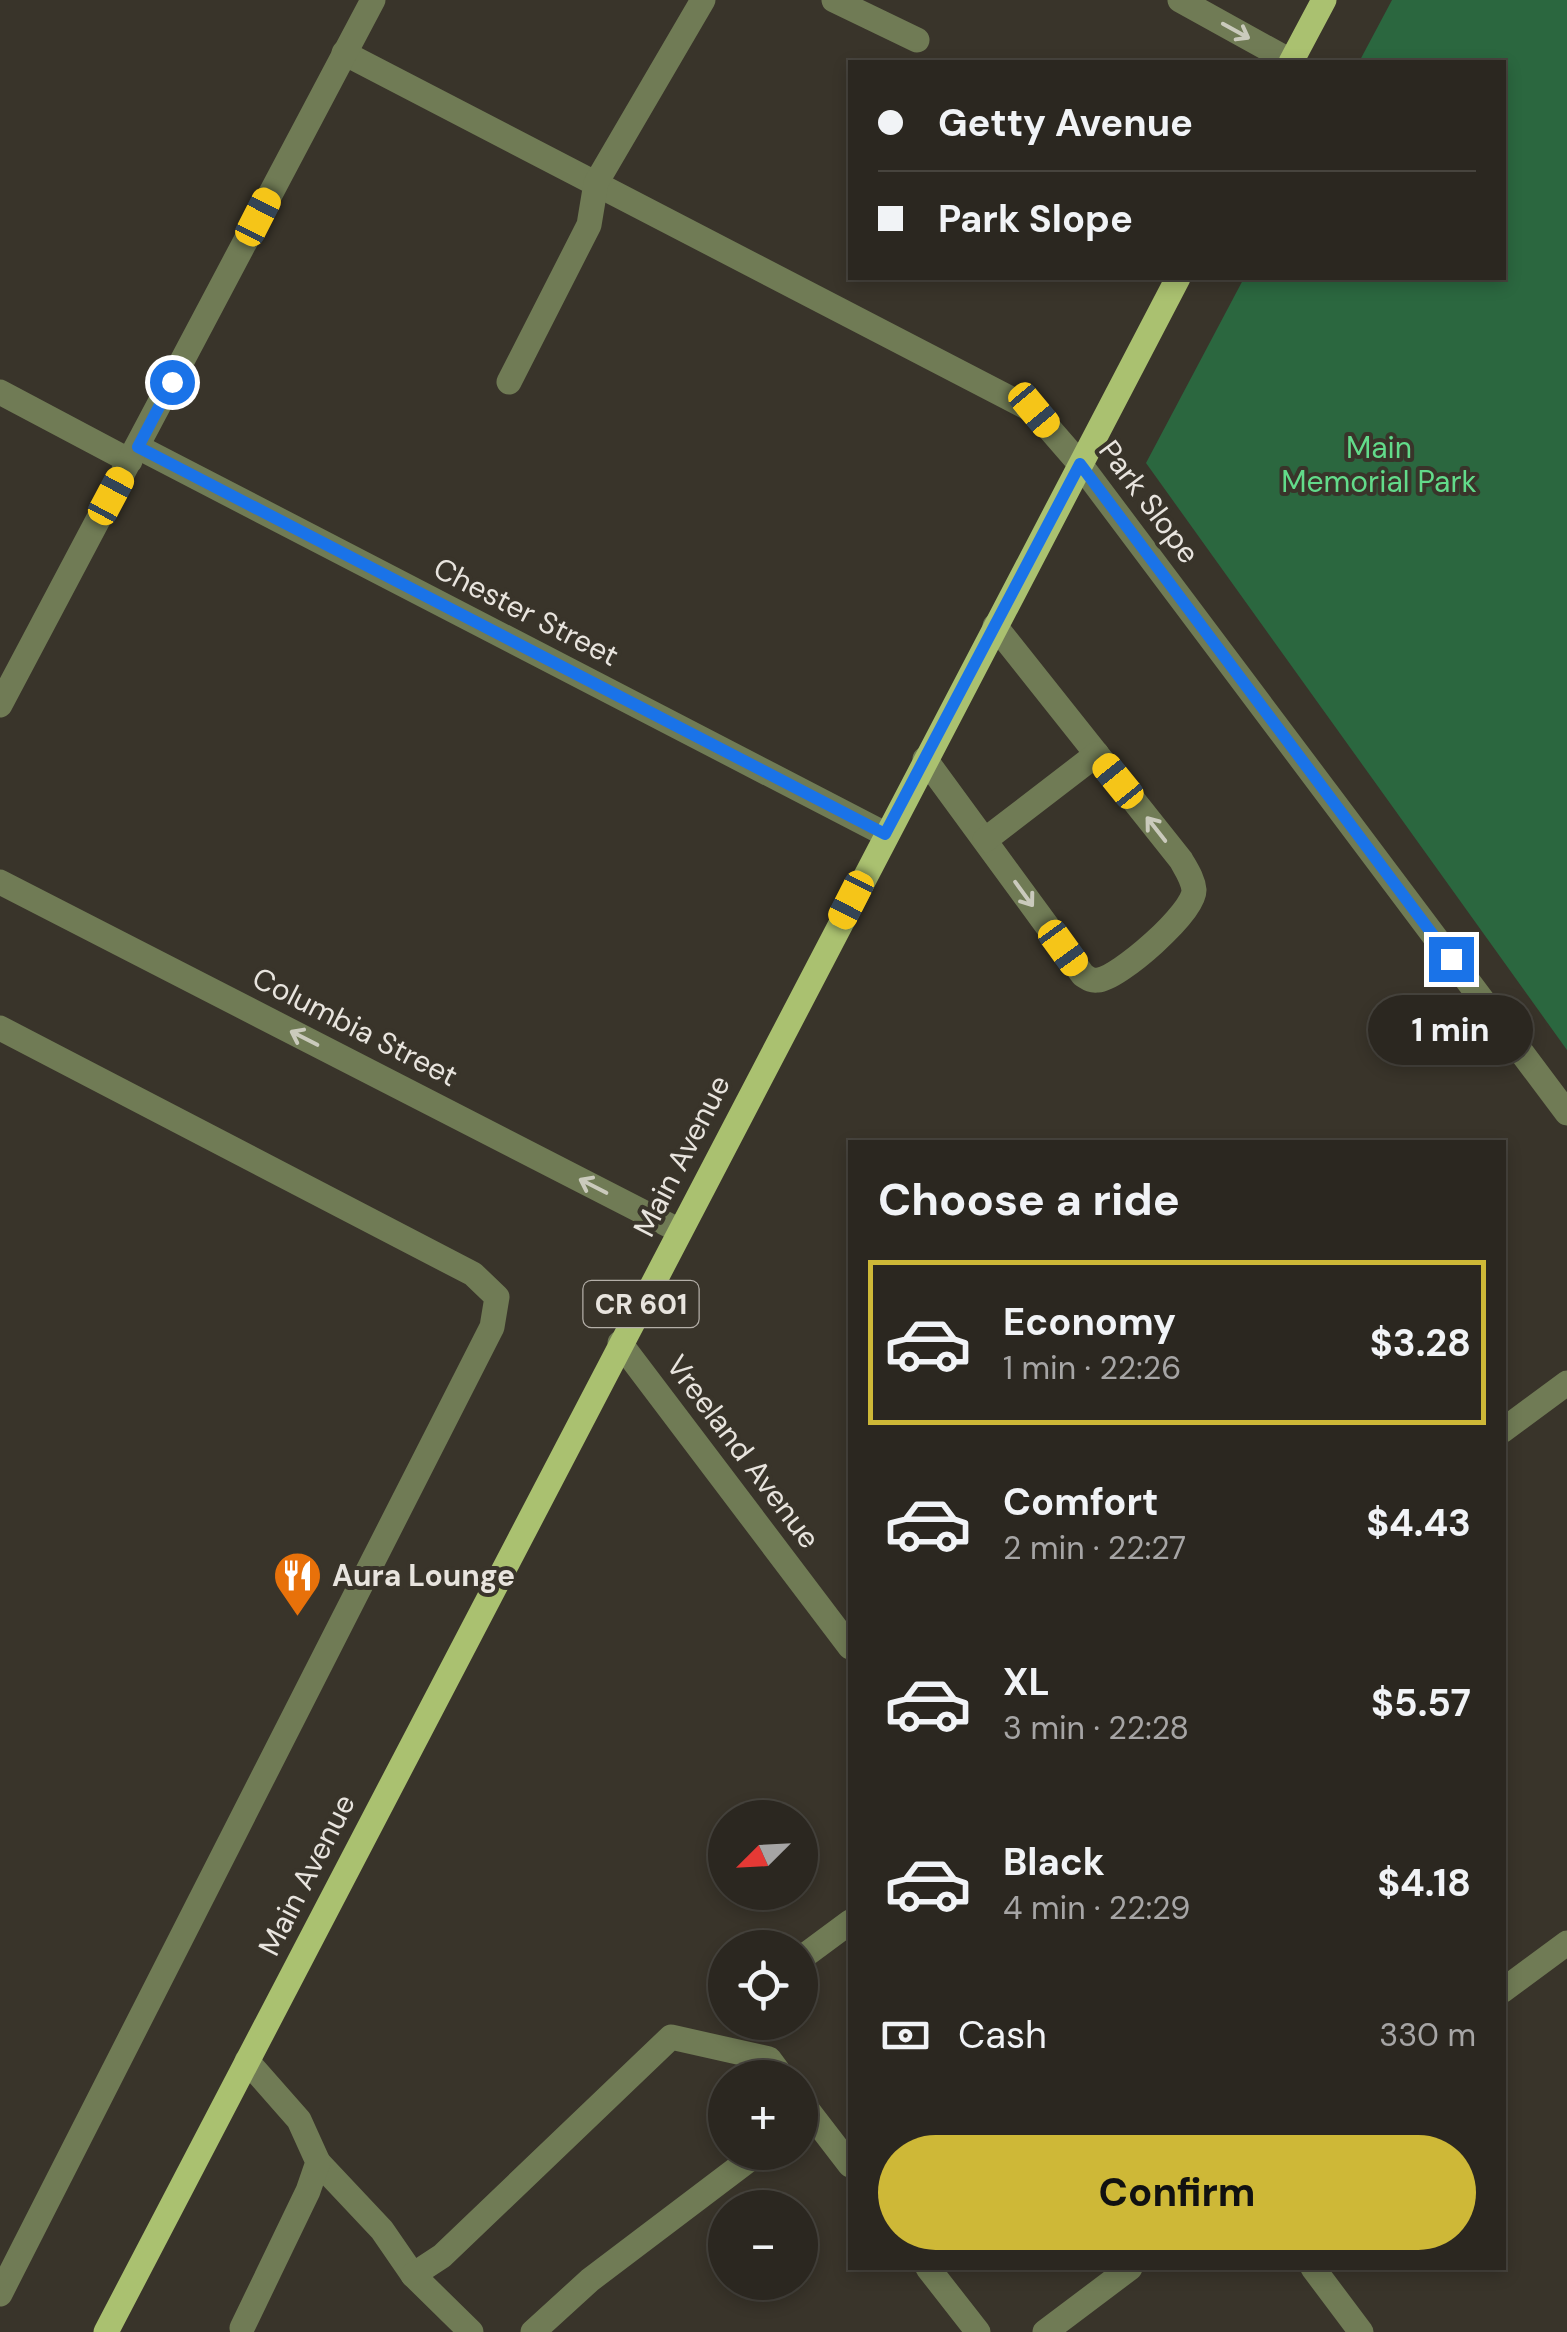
<!DOCTYPE html>
<html lang="en">
<head>
<meta charset="utf-8">
<style>
	:root { --surface:#2b2720; --page:#37332d; --text:#f1f3f6; --muted:#a6a5a5; --line:#47443e; --accent:#ceb837 }
	body { margin:0; font-family:"DM Sans",sans-serif; background:var(--page); color:var(--text); height:100vh; display:flex; flex-direction:column; font-size:38px; white-space:nowrap }
	* { box-sizing:border-box; margin:0 }
	p { font-size:32px; color:var(--muted) }
	.icon { flex:none; width:55px; height:55px; fill:none; stroke:currentColor; stroke-width:2; stroke-linecap:round; stroke-linejoin:round }
	.map { position:relative; flex:1; overflow:hidden }
	.sheet { position:absolute; left:848px; top:1140px; width:658px; height:1130px; display:flex; flex-direction:column; background:var(--surface); border-radius:0px; box-shadow:0 5px 15px #0003,0 0 0 2px var(--line) }
	.sheet>* { flex:none }
	.hud { position:absolute; left:848px; top:60px; width:658px; height:220px; border-radius:0px; box-shadow:0 5px 15px #0003,0 0 0 2px var(--line); display:grid; align-content:center; height:220px; padding:0 30px; background:var(--surface) }
	.needle { width:65px; rotate:246deg }
	.fabs { position:absolute; left:708px; top:1800px; display:grid; gap:20px }
	.fabs a { display:grid; place-items:center; width:110px; height:110px; border-radius:50%; background:var(--surface); box-shadow:0 5px 15px #0003,0 0 0 2px var(--line); font-size:50px }
	.end { position:absolute; width:45px; height:45px; margin:-22px; border:12px solid #1a73e8; background:#fff; box-shadow:0 0 0 5px #fff }
	.from { border-radius:50% }
	.bubble { position:absolute; height:70px; border-radius:35px; background:var(--surface); box-shadow:0 5px 15px #0003,0 0 0 2px var(--line); font-size:32px; font-weight:700; line-height:70px; text-align:center }
	.car { position:absolute; width:30px; height:60px; margin:-30px -15px; border-radius:12px; box-shadow:0 0 8px 2px #0007; background:linear-gradient(#f5c518 24%,#345 0 40%,#f5c518 0 76%,#345 0 86%,#f5c518 0) }
	.hud b { display:flex; align-items:center; gap:35px; height:95px; font-size:38px }
	.hud b+b { border-top:2px solid var(--line) }
	.hud i { width:25px; height:25px; background:var(--text) }
	ul { padding:0; list-style:none }
	li { display:flex; align-items:center; gap:30px; height:165px; margin:0 20px 15px; padding:0 10px; border:5px solid transparent; border-radius:0px }
	li div { flex:1 }
	li b { display:block; font-size:38px }
	li em { font-style:normal; font-weight:700 }
	li.current { border-color:var(--accent) }
	li>.icon { width:90px; height:90px; stroke-width:1.5 }
	h2 { padding:0 30px; font-size:45px; line-height:120px }
	.pay { display:flex; align-items:center; gap:25px; height:110px; padding:0 30px; font-size:38px }
	.pay p { margin-inline-start:auto }
	.cta { display:flex; gap:20px; margin-top:auto; padding:20px 30px }
	.cta a { flex:1; height:115px; border-radius:60px; background:var(--accent); color:#111; font-size:40px; font-weight:700; line-height:115px; text-align:center }
	.map>svg:first-child { display:block }
	.green { fill:#2b673f }
	.lines { fill:none; stroke-linecap:round; stroke-linejoin:round }
	.minor { stroke:#707b55; stroke-width:25 }
	.major { stroke:#aac170; stroke-width:25 }
	.oneway { stroke:#cacabc }
	.route { stroke:#1a73e8; stroke-width:12 }
	.labels { text-anchor:middle; stroke-width:8; stroke-linejoin:round; paint-order:stroke }
	.shield { fill:#39342a; stroke:#b4afa8; stroke-width:2.5 }
	.shield-label { font-size:28px; font-weight:bold; fill:#e8e4de }
	.park-label { font-size:30px; fill:#62db8a; stroke:#39342a }
	.street-label { font-size:30px; fill:#e8e4de; stroke:#39342a }
	.poi-label { font-size:30px; font-weight:bold; fill:#e8e4de; stroke:#39342a; text-anchor:start }
</style>
</head>
<body>
<div class="map">
<svg width="1567" height="2332" viewBox="0 0 1567 2332">
	<rect width="100%" height="100%" fill="#39342a"/>
	<polygon class="green" points="1392,0 1567,0 1567,1050 1146,463 1244,278 1502,278 1502,62 1359,62"/>
	<g class="lines">
		<g class="minor">
			<polyline points="834,0 917,40"/>
			<polyline points="1180,0 1292,62"/>
			<polyline points="344,53 1034,411 1080,464 1567,1113"/>
			<polyline points="509,382 589,225 596,183 703,0"/>
			<polyline points="0,392 130,461"/>
			<polyline points="138,447 885,834"/>
			<polyline points="0,705 373,0"/>
			<path d="M925 759 1083 975C1088 978 1091 981 1098 980 1118 979 1195 912 1194 890 1193 879 1186 869 1181 860L995 626"/>
			<polyline points="985,840 1097,754"/>
			<polyline points="0,882 680,1231"/>
			<polyline points="0,1028 473,1274 497,1297 492,1327 0,2294"/>
			<polyline points="620,1343 850,1647"/>
			<polyline points="1502,1431 1567,1383"/>
			<polyline points="800,1959 850,1922"/>
			<polyline points="1502,1991 1567,1943"/>
			<polyline points="800,2100 850,2165"/>
			<polyline points="318,2162 382,2230 413,2275"/>
			<polyline points="928,2268 978,2332"/>
			<polyline points="1313,2268 1361,2332"/>
			<polyline points="242,2328 308,2191 318,2162 299,2120 247,2061"/>
			<polyline points="471,2332 413,2275 442,2256 671,2037 769,2059 783,2078"/>
			<polyline points="533,2332 590,2280 759,2152"/>
			<polyline points="1045,2332 1130,2268"/>
		</g>
		<g class="major">
			<polyline points="1291,62 1324,0"/>
			<polyline points="106,2332 1178,278"/>
		</g>
	</g>
	<defs><path id="oneway-shaft" d="M-6 0H5M1.5-3L5.5 0L1.5 3" fill="none" stroke-width="1.6" stroke-linecap="round" stroke-linejoin="round" transform="scale(2.5)"/></defs>
	<g class="oneway">
		<use href="#oneway-shaft" transform="translate(1236 31) rotate(29)"/>
		<use href="#oneway-shaft" transform="translate(1156 829) rotate(-128)"/>
		<use href="#oneway-shaft" transform="translate(1024 894) rotate(54)"/>
		<use href="#oneway-shaft" transform="translate(304 1038) rotate(-153)"/>
		<use href="#oneway-shaft" transform="translate(593 1186) rotate(-153)"/>
	</g>
	<g class="lines">
		<polyline class="route" points="172,382 138,447 885,834 1080,464 1451,959"/>
	</g>
	<defs>
		<symbol id="restaurant-pin" viewBox="-11 -11 22 30"><path d="M0 17L-7.5 6A9.5 9.5 0 1 1 7.5 6Z" fill="#e8710a" stroke="#39342a"/><path d="M-5-6h1v4h1v-4h1v4h1v-4h1v5L-1.5 .5V6h-2V.5L-5-1ZM5-6V6H3V1.5H1.5Q1.5-4 5-6Z" fill="#fff"/></symbol>
	</defs>
	<g fill-rule="evenodd">
		<use href="#restaurant-pin" x="270" y="1548" width="55" height="75"/>
	</g>
	<g class="labels">
		<rect class="shield" x="583.5" y="1281" width="115" height="46" rx="8"/>
		<g class="shield-label">
			<text x="641" y="1314">CR 601</text>
		</g>
		<g class="park-label">
			<text x="1379" y="458">Main<tspan x="1379" dy="34">Memorial Park</tspan></text>
		</g>
		<g class="street-label">
			<text transform="translate(1149 502) rotate(53)" y="10">Park Slope</text>
			<text transform="translate(526 612) rotate(27)" y="10">Chester Street</text>
			<text transform="translate(355 1027) rotate(27)" y="10">Columbia Street</text>
			<text transform="translate(682 1156) rotate(-63)" y="10">Main Avenue</text>
			<text transform="translate(743 1452) rotate(53)" y="10">Vreeland Avenue</text>
			<text transform="translate(307 1875) rotate(-63)" y="10">Main Avenue</text>
		</g>
		<g class="poi-label">
			<text x="332" y="1586">Aura Lounge</text>
		</g>
	</g>
</svg>
<div class="fabs">
<a><svg class="needle" viewBox="-14 -14 28 28"><path d="M0-13l5 13h-10z" fill="#e53935"/><path d="M0 13l5-13h-10z" fill="#a6a5a5"/></svg></a>
<a><svg class="icon" aria-label="locate" viewBox="0 0 24 24"><circle cx="12" cy="12" r="6"/><path d="M12 2v4M12 18v4M2 12h4M18 12h4"/></svg></a>
<a>+</a>
<a>−</a>
</div>
<i class="end from" style="left:172px;top:382px"></i>
<i class="end" style="left:1451px;top:959px"></i>
<div class="bubble" style="left:1368px;top:995px;width:165px">1 min</div>
<i class="car" style="left:258px;top:217px;rotate:27deg"></i>
<i class="car" style="left:1034px;top:410px;rotate:140deg"></i>
<i class="car" style="left:111px;top:496px;rotate:28deg"></i>
<i class="car" style="left:1118px;top:781px;rotate:321deg"></i>
<i class="car" style="left:851px;top:900px;rotate:207deg"></i>
<i class="car" style="left:1063px;top:948px;rotate:144deg"></i>
<div class="hud">
<b><i class="from"></i>Getty Avenue</b>
<b><i></i>Park Slope</b>
</div>
<section class="sheet">
<h2>Choose a ride</h2>
<ul>
<li class="current"><svg class="icon" aria-label="car" viewBox="0 0 24 24"><path d="M5 17H2v-5l4-1 3-4h7l3 4 3 1v5h-3M9 17h6M6 11h13"/><circle cx="7" cy="17" r="2"/><circle cx="17" cy="17" r="2"/></svg><div><b>Economy</b><p>1 min · 22:26</p></div><em>$3.28</em></li>
<li><svg class="icon" aria-label="car" viewBox="0 0 24 24"><path d="M5 17H2v-5l4-1 3-4h7l3 4 3 1v5h-3M9 17h6M6 11h13"/><circle cx="7" cy="17" r="2"/><circle cx="17" cy="17" r="2"/></svg><div><b>Comfort</b><p>2 min · 22:27</p></div><em>$4.43</em></li>
<li><svg class="icon" aria-label="car" viewBox="0 0 24 24"><path d="M5 17H2v-5l4-1 3-4h7l3 4 3 1v5h-3M9 17h6M6 11h13"/><circle cx="7" cy="17" r="2"/><circle cx="17" cy="17" r="2"/></svg><div><b>XL</b><p>3 min · 22:28</p></div><em>$5.57</em></li>
<li><svg class="icon" aria-label="car" viewBox="0 0 24 24"><path d="M5 17H2v-5l4-1 3-4h7l3 4 3 1v5h-3M9 17h6M6 11h13"/><circle cx="7" cy="17" r="2"/><circle cx="17" cy="17" r="2"/></svg><div><b>Black</b><p>4 min · 22:29</p></div><em>$4.18</em></li>
</ul>
<div class="pay"><svg class="icon" aria-label="cash" viewBox="0 0 24 24"><path d="M3 7h18v10H3z"/><circle cx="12" cy="12" r="2"/></svg>Cash<p>330 m</p></div>
<div class="cta"><a>Confirm</a></div>
</section>
</div>
</body>
</html>
